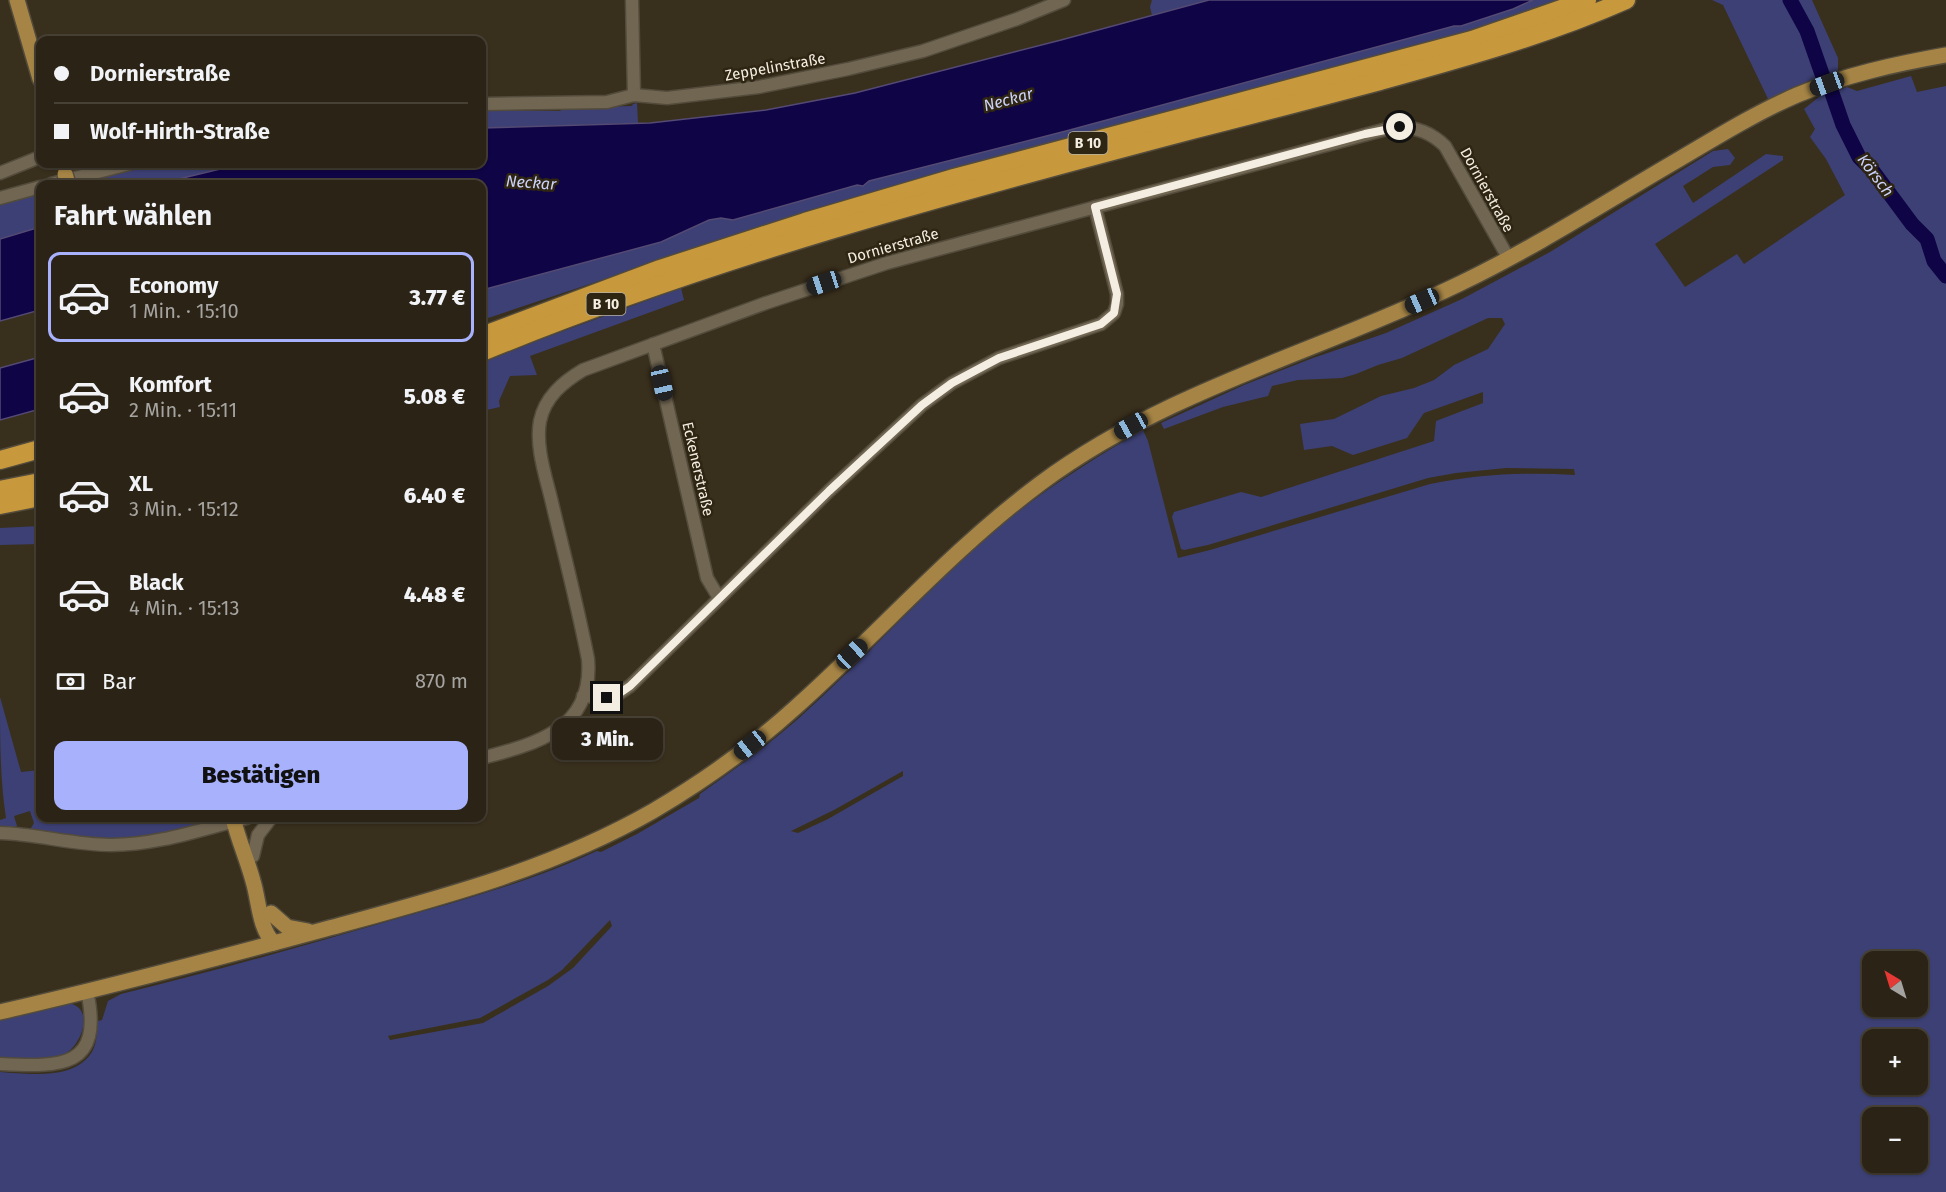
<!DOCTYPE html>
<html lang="de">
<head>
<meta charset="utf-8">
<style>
	:root { --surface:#2b2316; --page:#332b1f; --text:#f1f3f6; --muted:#a6a4a1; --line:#474035; --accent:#a7b1fc }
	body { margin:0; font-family:"Fira Sans",sans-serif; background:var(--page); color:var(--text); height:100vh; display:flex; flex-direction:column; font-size:22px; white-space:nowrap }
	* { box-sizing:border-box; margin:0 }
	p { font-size:20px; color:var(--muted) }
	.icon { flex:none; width:33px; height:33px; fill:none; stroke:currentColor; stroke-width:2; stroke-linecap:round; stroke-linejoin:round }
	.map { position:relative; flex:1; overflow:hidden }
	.panel { position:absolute; left:36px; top:180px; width:450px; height:642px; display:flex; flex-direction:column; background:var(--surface); border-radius:12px; box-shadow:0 2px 4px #0004,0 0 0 2px var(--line) }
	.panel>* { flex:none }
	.top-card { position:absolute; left:36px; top:36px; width:450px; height:132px; border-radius:12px; box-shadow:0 2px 4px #0004,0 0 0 2px var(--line); display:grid; align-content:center; height:132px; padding:0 18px; background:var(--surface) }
	.needle { width:39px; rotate:322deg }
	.buttons { position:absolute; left:1862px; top:951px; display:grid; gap:12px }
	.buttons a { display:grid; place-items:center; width:66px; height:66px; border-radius:12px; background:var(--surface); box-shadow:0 2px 4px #0004,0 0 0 2px var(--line); font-size:30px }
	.end { position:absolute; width:27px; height:27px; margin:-14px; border:8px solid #f4eee2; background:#111; box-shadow:0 0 0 3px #111 }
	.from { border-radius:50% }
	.bubble { position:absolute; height:42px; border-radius:12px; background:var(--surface); box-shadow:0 2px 4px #0004,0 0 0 2px var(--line); font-size:20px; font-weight:800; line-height:42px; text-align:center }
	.car { position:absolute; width:18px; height:36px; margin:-18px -9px; border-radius:8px; box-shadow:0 0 4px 2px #0007; background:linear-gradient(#222 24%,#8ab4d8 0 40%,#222 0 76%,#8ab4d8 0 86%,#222 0) }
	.top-card b { display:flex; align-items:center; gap:21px; height:57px; font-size:22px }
	.top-card b+b { border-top:2px solid var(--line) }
	.top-card i { width:15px; height:15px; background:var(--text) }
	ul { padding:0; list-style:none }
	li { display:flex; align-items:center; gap:18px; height:90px; margin:0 12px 9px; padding:0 6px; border:3px solid transparent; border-radius:12px }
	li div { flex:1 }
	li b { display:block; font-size:22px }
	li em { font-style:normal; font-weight:800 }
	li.current { border-color:var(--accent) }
	li>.icon { width:54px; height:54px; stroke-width:1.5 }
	h2 { padding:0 18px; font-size:27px; line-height:72px }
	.pay { display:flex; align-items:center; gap:15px; height:66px; padding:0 18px; font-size:22px }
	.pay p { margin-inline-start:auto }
	.cta { display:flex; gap:12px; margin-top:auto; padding:12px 18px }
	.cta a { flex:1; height:69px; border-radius:12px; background:var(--accent); color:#111; font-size:24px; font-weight:800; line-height:69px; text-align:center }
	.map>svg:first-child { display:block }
	.green { fill:#3c4074; fill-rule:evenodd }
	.water { fill:#0f0445; stroke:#544a74; stroke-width:1.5 }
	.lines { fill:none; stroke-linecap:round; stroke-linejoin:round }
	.river { stroke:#0f0445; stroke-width:15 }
	.minor-casing { stroke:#534b3b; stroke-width:15 }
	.major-casing { stroke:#534b3b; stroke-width:18 }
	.highway-casing { stroke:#534b3b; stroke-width:21 }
	.minor { stroke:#716652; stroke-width:12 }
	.major { stroke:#a58445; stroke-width:15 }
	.highway { stroke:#c7983c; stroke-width:18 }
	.major-bridge-casing { stroke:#534b3b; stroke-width:18; stroke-linecap:butt }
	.major-bridge { stroke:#a58445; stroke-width:15 }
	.route { stroke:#f4eee2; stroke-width:8 }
	.labels { text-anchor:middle; stroke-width:5; stroke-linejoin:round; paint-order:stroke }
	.shield { fill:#2f2513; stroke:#b9b2a4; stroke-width:1.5 }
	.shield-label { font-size:14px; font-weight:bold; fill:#f4eee2 }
	.street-label { font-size:15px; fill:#f4eee2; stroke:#2f2513 }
	.water-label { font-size:16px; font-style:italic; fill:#ccd3fb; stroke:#2f2513 }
</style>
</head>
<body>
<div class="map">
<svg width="1946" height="1192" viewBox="0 0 1946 1192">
	<rect width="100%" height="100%" fill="#392f1d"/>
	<g class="green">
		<polygon points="1152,0 1209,0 1152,15 1150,7"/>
		<polygon points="1533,0 1566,0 1457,35 800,214 482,320 482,290 661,242 709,220 721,218 733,220 857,185 863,186 869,181 1066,131 1454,26 1461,26 1513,9"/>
		<polygon points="1712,0 1812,0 1838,58 1838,73 1770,103 1723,5"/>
		<path d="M1911 76 1917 92 1946 86V1192H0V1072C28 1074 77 1081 93 1050 97 1042 97 1030 98 1021L102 1020 108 1001 121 994C211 972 300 947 389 921 460 901 530 882 597 851L601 852 637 834 699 798 700 794C734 770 767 746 798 719 868 656 931 585 1003 524 1046 488 1095 458 1143 430L1148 441 1178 558 1210 550 1430 484C1478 474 1526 472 1575 475L1574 469 1506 468 1456 473 1428 478 1208 545 1184 550 1181 549 1172 517 1174 512 1241 492 1261 497 1434 441 1436 421 1483 403V392L1424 413 1407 438 1353 455 1332 446 1304 450 1300 424 1334 419 1381 396 1414 388 1434 380 1454 365 1488 349 1505 324 1502 318H1488L1402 358 1378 365 1356 374 1342 378 1298 380 1272 386 1268 396 1223 407 1164 429 1161 423 1244 385 1313 358 1386 333 1462 299 1550 252 1713 151 1728 149 1735 158 1730 165 1713 167 1683 186 1693 203 1766 154 1783 156V160L1655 244 1685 287 1737 254 1744 264 1845 195 1826 159 1810 137 1815 129 1804 109 1820 96 1847 87 1857 91ZM903 771V776L828 819 798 833 791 831 834 810ZM610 920 612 926 573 968 548 986 483 1023 390 1040 388 1036 480 1018 548 980 562 970ZM1872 962H1917V1006H1872ZM1872 1040H1917V1084H1872ZM1872 1118H1917V1162H1872Z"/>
		<polygon points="637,103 638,123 482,128 482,110 560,111 564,108 632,106 633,104"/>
		<polygon points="157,164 241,164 158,184 80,184 95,177 96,179"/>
		<polygon points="40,191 40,227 0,239 0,205 11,202 11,199"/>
		<polygon points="681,288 684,300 530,356 537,375 510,376 499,401 500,407 482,411 482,363 539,340"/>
		<polygon points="40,526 40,544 0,545 0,528"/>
		<path d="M0 697 21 772 40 770V818H215C205 825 192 827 180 830 124 843 87 839 32 830L31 828 34 823 30 811 14 816 17 826 14 828H0V820L6 818C0 779 0 739 0 697Z"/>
		<path d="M66 1003C97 1005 82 1048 61 1056 43 1063 19 1059 0 1059V1018Z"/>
	</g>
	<g class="water">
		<polygon points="1209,0 1533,0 1513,9 1461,26 1454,26 1066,131 869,181 863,186 857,185 733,220 721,218 709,220 661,242 482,290 482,184 158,184 241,164 482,164 482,128 650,123 766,110 855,93 1061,40"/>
		<polygon points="40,227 40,310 0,321 0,239"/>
		<polygon points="40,357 40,409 0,420 0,368"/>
	</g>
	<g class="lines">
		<polyline class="river" points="1790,0 1807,31 1822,74 1832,93 1843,125 1859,157 1872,170 1912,224 1927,239 1934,261 1946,276"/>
		<defs>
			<g id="minor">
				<polyline points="632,0 634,95"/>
				<polyline points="482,104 607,102 634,95 667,98 759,87 848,69 923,51 1017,19 1064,0"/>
				<polyline points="0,173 40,157"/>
				<polyline points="51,184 129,164"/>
				<polyline points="0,198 40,187"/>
				<polyline points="653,344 707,578 719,598"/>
				<polyline points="583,696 612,698 630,686 829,491 922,405 952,383 999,358 1101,324 1114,313 1117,304 1117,294 1095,207"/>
				<path d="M482 758C536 744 594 729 588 659 578 608 565 557 553 507 547 480 535 448 540 421 545 397 563 382 583 370L766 303 887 263 1394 127C1414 126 1431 132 1445 146L1509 259"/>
				<path d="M0 833C37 834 74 845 111 845 158 845 202 829 247 818"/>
				<polyline points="253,856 258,835 271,818"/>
				<path d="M0 1064C61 1067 104 1069 87 991"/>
			</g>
			<g id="major">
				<polyline points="17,0 40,79"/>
				<path d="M233 818C238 839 247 859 253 881 259 900 259 929 274 943"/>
				<polyline points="271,913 287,927 308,931"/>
				<path d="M0 1012C108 987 215 959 322 930 436 899 550 870 653 811 704 781 753 746 796 707 879 633 952 549 1041 483 1168 389 1319 352 1459 284 1532 249 1601 205 1671 164 1712 140 1753 114 1797 95 1845 75 1895 64 1946 55"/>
			</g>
			<g id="highway">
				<polyline points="482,336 660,269 805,222 954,178 1472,40 1587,0"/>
				<path d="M482 352C710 258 949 194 1188 131 1252 115 1316 98 1380 81 1463 58 1547 35 1626 0"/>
				<polyline points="0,460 40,449"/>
				<polyline points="0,490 40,482"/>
				<polyline points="0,505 40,497"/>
			</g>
		</defs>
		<use href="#minor" class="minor-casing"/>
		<use href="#major" class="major-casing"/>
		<use href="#highway" class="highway-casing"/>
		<use href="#minor" class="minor"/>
		<use href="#major" class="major"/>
		<use href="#highway" class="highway"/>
		<defs>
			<polyline id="major-bridge" points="65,174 68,184"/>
		</defs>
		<use href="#major-bridge" class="major-bridge-casing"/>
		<use href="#major-bridge" class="major-bridge"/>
	</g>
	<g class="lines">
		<polyline class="route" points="607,698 614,697 630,686 829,491 922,405 952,383 999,358 1101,324 1114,313 1117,294 1095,207 1365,134 1400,127"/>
	</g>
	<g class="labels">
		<g class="shield">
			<rect x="1068.5" y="132" width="39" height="22" rx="4.5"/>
			<rect x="586.5" y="293" width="39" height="22" rx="4.5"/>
		</g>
		<g class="shield-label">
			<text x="1088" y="148">B 10</text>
			<text x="606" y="309">B 10</text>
		</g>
		<g class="street-label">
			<text transform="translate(775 67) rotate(-10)" y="5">Zeppelinstraße</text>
			<text transform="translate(1487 190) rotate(61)" y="5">Dornierstraße</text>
			<text transform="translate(893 246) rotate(-16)" y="5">Dornierstraße</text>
			<text transform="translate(698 469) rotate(77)" y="5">Eckenerstraße</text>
		</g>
		<g class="water-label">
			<text transform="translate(1008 99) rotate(-15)" y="6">Neckar</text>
			<text transform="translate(1876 175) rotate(53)" y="6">Körsch</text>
			<text transform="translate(531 182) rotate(4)" y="6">Neckar</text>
		</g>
	</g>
</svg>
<div class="buttons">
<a><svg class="needle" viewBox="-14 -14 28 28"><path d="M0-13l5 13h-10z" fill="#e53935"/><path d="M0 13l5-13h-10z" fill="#a6a4a1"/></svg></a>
<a>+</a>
<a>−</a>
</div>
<i class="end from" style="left:1400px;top:127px"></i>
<i class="end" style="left:607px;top:698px"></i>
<div class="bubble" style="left:552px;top:718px;width:111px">3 Min.</div>
<i class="car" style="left:1827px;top:84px;rotate:250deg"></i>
<i class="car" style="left:824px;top:283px;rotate:252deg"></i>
<i class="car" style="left:1422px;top:301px;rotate:246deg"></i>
<i class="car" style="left:662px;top:383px;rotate:167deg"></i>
<i class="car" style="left:1131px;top:426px;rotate:241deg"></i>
<i class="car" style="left:852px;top:654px;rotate:47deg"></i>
<i class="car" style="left:750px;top:745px;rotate:232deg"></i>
<div class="top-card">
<b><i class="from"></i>Dornierstraße</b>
<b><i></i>Wolf-Hirth-Straße</b>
</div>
<section class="panel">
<h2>Fahrt wählen</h2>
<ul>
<li class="current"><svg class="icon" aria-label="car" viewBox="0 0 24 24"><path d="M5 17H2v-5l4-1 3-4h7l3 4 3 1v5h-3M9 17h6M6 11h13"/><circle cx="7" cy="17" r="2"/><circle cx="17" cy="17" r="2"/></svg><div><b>Economy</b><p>1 Min. · 15:10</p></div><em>3.77 €</em></li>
<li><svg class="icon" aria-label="car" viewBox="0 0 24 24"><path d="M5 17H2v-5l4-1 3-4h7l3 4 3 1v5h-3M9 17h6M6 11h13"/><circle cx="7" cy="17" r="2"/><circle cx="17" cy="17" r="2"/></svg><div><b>Komfort</b><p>2 Min. · 15:11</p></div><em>5.08 €</em></li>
<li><svg class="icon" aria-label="car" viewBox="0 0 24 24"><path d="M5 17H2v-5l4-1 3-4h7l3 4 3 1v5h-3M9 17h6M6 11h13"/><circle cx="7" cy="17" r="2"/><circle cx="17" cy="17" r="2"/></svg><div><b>XL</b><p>3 Min. · 15:12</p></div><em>6.40 €</em></li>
<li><svg class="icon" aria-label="car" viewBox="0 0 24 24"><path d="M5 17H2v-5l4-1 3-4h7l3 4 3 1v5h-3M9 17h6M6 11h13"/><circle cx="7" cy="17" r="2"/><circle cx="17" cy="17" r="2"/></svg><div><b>Black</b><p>4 Min. · 15:13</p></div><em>4.48 €</em></li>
</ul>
<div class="pay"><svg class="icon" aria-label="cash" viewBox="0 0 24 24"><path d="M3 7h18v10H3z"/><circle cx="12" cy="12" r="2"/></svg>Bar<p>870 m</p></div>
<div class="cta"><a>Bestätigen</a></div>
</section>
</div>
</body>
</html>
